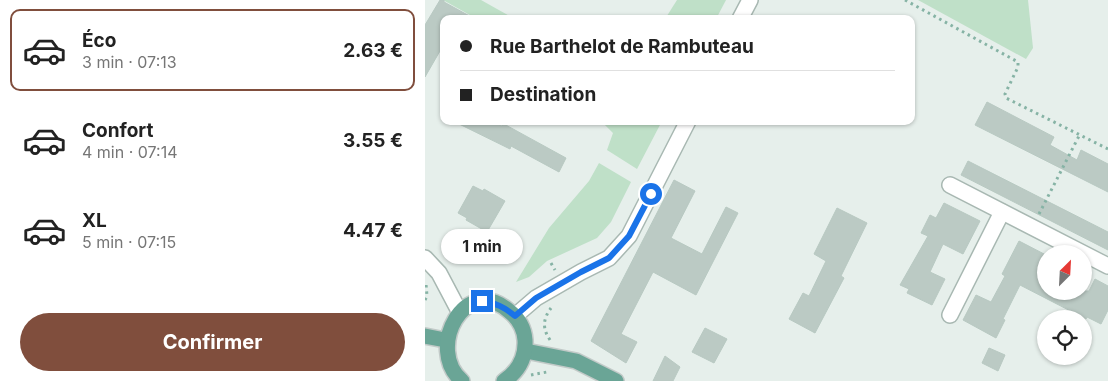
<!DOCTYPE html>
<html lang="fr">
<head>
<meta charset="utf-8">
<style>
	:root { --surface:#fff; --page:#f2f2f2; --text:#222; --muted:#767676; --line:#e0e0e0; --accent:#804e3d }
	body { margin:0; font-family:Inter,sans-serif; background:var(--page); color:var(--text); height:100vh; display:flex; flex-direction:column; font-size:19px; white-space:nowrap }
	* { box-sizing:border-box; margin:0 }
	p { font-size:16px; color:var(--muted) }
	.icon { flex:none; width:28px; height:28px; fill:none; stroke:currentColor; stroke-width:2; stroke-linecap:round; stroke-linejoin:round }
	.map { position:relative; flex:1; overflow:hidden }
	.drawer { display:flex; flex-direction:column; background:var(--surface); width:425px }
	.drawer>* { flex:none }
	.top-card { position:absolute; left:15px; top:15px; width:475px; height:110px; border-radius:10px; box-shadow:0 1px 4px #0004; display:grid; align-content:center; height:110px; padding:0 20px; background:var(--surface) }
	.needle { width:32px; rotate:24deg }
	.tools { position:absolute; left:612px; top:245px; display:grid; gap:10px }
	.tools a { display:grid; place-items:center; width:55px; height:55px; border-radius:50%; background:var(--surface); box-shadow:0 1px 4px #0004; font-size:25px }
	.end { position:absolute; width:22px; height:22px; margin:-11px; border:6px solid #1a73e8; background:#fff; box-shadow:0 0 0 2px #fff }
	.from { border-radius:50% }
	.bubble { position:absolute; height:35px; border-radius:18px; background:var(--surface); box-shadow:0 1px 4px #0004; font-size:16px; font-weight:700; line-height:35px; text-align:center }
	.top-card b { display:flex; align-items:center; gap:18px; height:48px; font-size:19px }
	.top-card b+b { border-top:1px solid var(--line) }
	.top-card i { width:12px; height:12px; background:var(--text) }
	ul { padding:9px 0 0; list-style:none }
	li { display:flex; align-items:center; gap:15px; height:82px; margin:0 10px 8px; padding:0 10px; border:2px solid transparent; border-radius:10px }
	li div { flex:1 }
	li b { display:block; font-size:19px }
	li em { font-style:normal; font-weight:700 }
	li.active { border-color:var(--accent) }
	li>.icon { width:45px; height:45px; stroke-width:1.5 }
	.button { display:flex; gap:10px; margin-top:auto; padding:10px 20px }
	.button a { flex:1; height:58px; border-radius:30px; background:var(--accent); color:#fff; font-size:20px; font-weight:700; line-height:58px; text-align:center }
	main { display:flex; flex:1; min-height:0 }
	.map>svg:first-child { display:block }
	.green { fill:#bfe0c8 }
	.building { fill:#bbcac4; stroke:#b8c9c2 }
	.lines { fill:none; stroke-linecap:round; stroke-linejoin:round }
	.minor-casing { stroke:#a8b8b2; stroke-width:18 }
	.major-casing { stroke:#c2cac8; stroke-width:18 }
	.path { stroke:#86b3a5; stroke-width:3; stroke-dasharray:2.5 4; stroke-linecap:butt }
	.minor { stroke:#fff; stroke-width:15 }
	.major { stroke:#6aa596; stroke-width:15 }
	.route { stroke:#1a73e8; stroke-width:6 }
</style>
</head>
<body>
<main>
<section class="drawer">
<ul>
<li class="active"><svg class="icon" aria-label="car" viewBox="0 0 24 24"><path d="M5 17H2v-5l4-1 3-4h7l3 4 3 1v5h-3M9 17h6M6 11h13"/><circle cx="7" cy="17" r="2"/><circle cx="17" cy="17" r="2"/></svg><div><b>Éco</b><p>3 min · 07:13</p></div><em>2.63 €</em></li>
<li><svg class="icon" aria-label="car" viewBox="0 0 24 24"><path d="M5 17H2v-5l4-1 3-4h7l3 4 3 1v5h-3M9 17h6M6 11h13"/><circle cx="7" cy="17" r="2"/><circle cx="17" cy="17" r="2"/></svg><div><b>Confort</b><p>4 min · 07:14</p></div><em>3.55 €</em></li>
<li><svg class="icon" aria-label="car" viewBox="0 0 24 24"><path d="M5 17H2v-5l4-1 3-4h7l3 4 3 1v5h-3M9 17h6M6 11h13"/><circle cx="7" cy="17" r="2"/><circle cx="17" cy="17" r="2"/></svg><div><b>XL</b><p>5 min · 07:15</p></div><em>4.47 €</em></li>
</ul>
<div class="button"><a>Confirmer</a></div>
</section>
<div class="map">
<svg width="683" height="381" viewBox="0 0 683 381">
	<rect width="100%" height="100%" fill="#e6efeb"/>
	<g class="green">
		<polygon points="18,0 56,0 90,19 52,19"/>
		<polygon points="252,0 301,0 291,19 240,19"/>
		<polygon points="493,0 603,0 608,48 601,59"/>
		<polygon points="176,121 237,121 212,169 182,150 188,133"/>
		<polygon points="174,163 206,182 186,222 172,238 122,261 104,277 91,282 124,228 164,181"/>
	</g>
	<g class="building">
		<polygon points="15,0 19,0 19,2 50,19 19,19 19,44 0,77 0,25"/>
		<polygon points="562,102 629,137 625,145 652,160 656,150 683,164 683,192 550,125"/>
		<polygon points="28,121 67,121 77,126 79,124 141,158 134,172 86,146 85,149"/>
		<polygon points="543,161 683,232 683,250 536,175"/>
		<polygon points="249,180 270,191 246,238 277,254 301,207 313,213 271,295 228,272 196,334 212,342 201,363 166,341"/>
		<polygon points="48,186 58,191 59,189 80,201 62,232 41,220 42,218 33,213"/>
		<polygon points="519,203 555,221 538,254 518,244 505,272 520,279 507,305 482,293 484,289 475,285 503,236 496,233 505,215 511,218"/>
		<polygon points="412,208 442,223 416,276 419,278 390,333 364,319 378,293 384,296 401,261 389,254"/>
		<polygon points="594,241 621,255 621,291 664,291 670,279 683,286 683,310 676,324 662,317 661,319 595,285 578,319 580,320 571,338 538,320 551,295 566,302 580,276 577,274"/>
		<polygon points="280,328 302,339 289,363 267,352"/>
		<polygon points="564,348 580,355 573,371 557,363"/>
		<polygon points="240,356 255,367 248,381 228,381"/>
	</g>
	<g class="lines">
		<defs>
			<g id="minor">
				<polyline points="315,19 325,0"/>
				<polyline points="525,185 683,266"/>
				<polyline points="0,258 14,273 33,309"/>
				<polyline points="525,315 577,212"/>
				<polyline points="90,316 111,298 156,272 184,258 204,236 263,121"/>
			</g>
			<g id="major">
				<polyline points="0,336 15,339"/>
				<polyline points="101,351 151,361 191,381"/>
				<path d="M37 381C0 349 40 273 84 311 93 318 99 327 100 340 101 358 94 371 79 381"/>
			</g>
		</defs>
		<use href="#minor" class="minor-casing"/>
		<use href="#major" class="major-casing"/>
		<g class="path">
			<polyline points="480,0 593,62 593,67 580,94 581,98 683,149"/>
			<polyline points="614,214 655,134"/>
			<polyline points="126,263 130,270"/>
			<polyline points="0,300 2,296 1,284"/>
			<path d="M125 340C117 328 118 319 126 308"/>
			<polyline points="106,375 122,372"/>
		</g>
		<use href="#minor" class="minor"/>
		<use href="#major" class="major"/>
	</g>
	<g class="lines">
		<path class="route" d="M57 301C71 303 79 307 90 316L111 298 156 272 184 258 204 236 226 194"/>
	</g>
</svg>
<div class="tools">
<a><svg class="needle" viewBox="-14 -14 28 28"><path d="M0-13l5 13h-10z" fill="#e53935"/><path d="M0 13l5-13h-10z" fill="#767676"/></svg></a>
<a><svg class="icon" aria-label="locate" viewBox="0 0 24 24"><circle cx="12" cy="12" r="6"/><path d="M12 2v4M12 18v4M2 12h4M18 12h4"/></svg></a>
</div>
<i class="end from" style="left:226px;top:194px"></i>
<i class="end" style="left:57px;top:301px"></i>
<div class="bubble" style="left:16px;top:229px;width:82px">1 min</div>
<div class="top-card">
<b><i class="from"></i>Rue Barthelot de Rambuteau</b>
<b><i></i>Destination</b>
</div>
</div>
</main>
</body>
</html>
